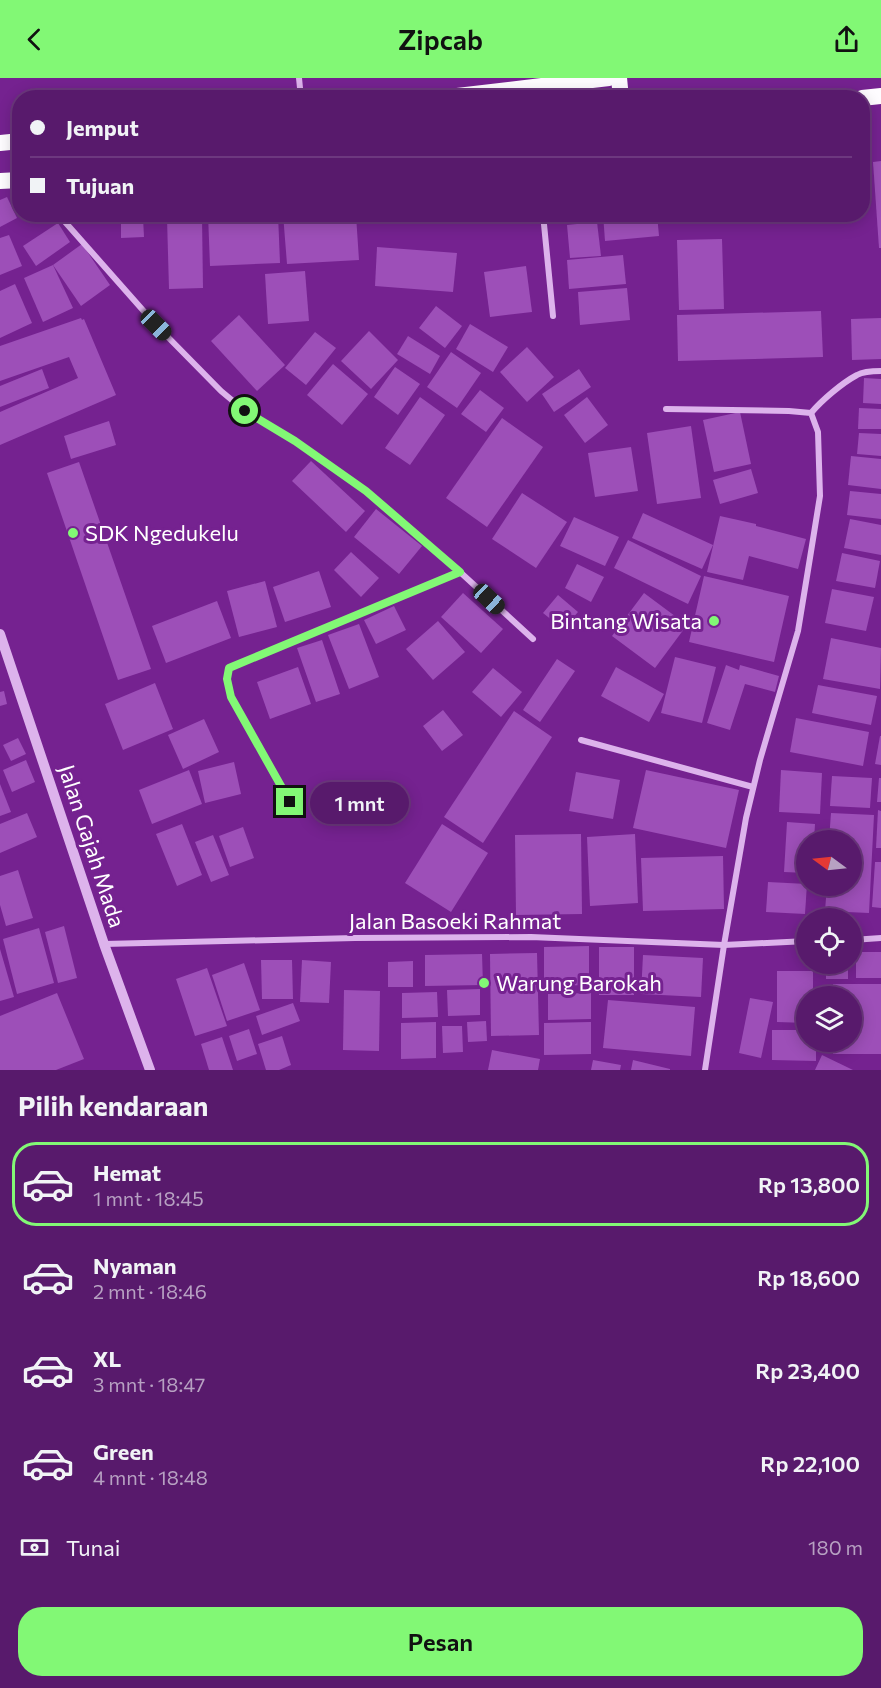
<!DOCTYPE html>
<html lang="id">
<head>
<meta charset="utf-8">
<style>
	:root { --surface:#581a6c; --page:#5e2372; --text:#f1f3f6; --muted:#b7a1c2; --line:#6d387f; --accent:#82f875 }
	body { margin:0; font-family:Commissioner,sans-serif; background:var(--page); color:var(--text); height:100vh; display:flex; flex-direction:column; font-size:22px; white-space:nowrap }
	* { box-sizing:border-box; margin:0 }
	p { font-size:20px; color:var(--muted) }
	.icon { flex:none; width:33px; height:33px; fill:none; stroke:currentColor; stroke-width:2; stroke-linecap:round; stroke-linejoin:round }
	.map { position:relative; height:992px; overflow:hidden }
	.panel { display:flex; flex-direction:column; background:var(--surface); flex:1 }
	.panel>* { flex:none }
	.hud { position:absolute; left:12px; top:12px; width:858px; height:132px; border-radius:24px; box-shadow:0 3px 15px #0003,0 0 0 2px var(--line); display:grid; align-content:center; height:132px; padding:0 18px; background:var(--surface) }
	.needle { width:39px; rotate:285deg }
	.buttons { position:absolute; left:796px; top:752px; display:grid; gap:12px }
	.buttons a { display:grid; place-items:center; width:66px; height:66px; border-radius:50%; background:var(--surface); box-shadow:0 3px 15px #0003,0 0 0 2px var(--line); font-size:30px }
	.end { position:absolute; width:27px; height:27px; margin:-14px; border:8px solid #82f875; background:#111; box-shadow:0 0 0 3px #111 }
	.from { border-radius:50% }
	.bubble { position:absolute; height:42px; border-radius:21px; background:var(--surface); box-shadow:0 3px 15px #0003,0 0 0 2px var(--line); font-size:20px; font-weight:600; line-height:42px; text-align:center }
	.car { position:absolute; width:18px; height:36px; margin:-18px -9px; border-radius:8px; box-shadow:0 0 4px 2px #0007; background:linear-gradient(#222 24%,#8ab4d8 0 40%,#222 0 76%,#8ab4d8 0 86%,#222 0) }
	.hud b { display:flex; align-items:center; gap:21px; height:57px; font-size:22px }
	.hud b+b { border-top:2px solid var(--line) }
	.hud i { width:15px; height:15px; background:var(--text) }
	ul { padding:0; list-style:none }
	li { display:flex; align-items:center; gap:18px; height:84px; margin:0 12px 9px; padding:0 6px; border:3px solid transparent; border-radius:24px }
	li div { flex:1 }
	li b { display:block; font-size:22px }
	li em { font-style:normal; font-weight:600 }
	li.current { border-color:var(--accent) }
	li>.icon { width:54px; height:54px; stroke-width:1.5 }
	h2 { padding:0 18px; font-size:27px; line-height:72px }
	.pay { display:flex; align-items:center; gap:15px; height:66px; padding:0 18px; font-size:22px }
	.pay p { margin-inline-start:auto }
	.primary-button { display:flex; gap:12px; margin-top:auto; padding:12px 18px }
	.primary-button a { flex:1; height:69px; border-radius:24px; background:var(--accent); color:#111; font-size:24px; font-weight:600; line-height:69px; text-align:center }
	header { display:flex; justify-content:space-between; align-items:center; height:78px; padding:0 18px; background:var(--accent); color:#111; font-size:27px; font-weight:600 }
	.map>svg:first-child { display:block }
	.building { fill:#9d4fb8 }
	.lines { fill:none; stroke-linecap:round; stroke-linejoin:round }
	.service { stroke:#ddb3ec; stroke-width:4.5 }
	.minor { stroke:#ddb3ec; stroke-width:6 }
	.tertiary { stroke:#ddb3ec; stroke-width:10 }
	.trunk { stroke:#fefcff; stroke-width:16 }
	.route { stroke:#82f875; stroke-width:8 }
	.poi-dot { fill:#82f875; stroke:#752290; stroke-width:2 }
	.labels { text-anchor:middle; stroke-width:6; stroke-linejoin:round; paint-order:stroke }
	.poi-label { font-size:22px; fill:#fff; stroke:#752290; text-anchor:start }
	.street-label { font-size:22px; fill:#fff; stroke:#752290 }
</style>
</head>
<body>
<header><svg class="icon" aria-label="back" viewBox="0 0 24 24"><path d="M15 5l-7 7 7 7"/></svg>Zipcab<svg class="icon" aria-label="share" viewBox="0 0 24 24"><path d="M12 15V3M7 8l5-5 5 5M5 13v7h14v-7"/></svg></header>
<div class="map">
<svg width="881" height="992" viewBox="0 0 881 992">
	<rect width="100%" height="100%" fill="#752290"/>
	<g class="building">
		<polygon points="881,83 881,170 879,170 873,84"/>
		<polygon points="7,119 17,140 0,149 0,122"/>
		<polygon points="208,136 278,136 280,185 210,188"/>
		<polygon points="283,136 313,136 313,140 356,137 359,182 287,186"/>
		<polygon points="603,136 657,136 659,158 605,163"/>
		<polygon points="725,136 828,136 829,141 726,145"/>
		<polygon points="143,139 144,159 121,160 121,140"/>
		<polygon points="202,139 203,210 169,211 167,140"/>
		<polygon points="597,144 601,178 570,180 567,147"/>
		<polygon points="58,145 70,164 36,188 23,168"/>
		<polygon points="9,157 22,188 0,197 0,160"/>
		<polygon points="722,161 724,231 679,232 677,162"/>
		<polygon points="82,166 110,207 81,228 53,187"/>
		<polygon points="377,169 457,175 453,214 375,208"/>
		<polygon points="623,177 626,206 569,211 567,182"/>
		<polygon points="53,187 73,230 43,244 24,200"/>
		<polygon points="526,188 532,234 490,239 484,194"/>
		<polygon points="305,193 309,243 268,246 265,196"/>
		<polygon points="15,206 32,245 0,260 0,213"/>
		<polygon points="627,210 630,242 580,247 578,214"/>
		<polygon points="436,228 462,248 445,270 419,250"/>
		<polygon points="821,233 823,279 678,283 677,237"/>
		<polygon points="239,237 285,287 257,313 211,263"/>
		<polygon points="81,240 82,242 84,241 116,317 0,367 0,334 78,300 69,279 0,303 0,268"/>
		<polygon points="881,240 881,281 852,282 851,241"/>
		<polygon points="470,246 508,269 493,294 456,271"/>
		<polygon points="369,253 398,282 371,311 341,283"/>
		<polygon points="315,254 336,270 306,307 285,290"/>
		<polygon points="408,258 440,278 430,296 397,276"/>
		<polygon points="527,269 554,299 527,324 500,294"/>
		<polygon points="451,274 481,295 457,330 427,309"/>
		<polygon points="333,286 368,316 342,347 307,317"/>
		<polygon points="395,289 420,306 398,337 374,319"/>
		<polygon points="42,291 49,310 0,329 0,308"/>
		<polygon points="579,291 591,309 554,334 542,316"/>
		<polygon points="864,300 881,301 881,326 863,325"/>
		<polygon points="480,312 504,330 486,354 461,336"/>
		<polygon points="420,319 445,337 410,387 385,370"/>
		<polygon points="587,319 608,347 585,365 564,337"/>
		<polygon points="859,330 881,331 881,351 858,351"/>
		<polygon points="740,334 751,386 714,394 703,342"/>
		<polygon points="502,340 543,369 487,449 446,420"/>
		<polygon points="109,343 116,367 71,381 64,358"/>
		<polygon points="691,348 701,420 657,426 647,355"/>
		<polygon points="859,355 881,356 881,378 857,376"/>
		<polygon points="631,369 638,413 595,419 588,375"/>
		<polygon points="851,378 881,381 881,411 848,407"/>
		<polygon points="311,383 365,433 346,454 292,403"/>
		<polygon points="79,384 151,591 118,602 47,395"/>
		<polygon points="751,391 758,415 720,426 713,402"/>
		<polygon points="850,413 881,416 881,441 847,437"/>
		<polygon points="522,415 567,444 536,490 492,461"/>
		<polygon points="376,431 422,468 399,496 354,459"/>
		<polygon points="643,435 713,467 702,491 632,460"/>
		<polygon points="720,438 756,446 756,448 806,461 798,491 749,478 743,502 707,494"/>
		<polygon points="574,439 619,459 605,488 560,468"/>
		<polygon points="850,441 881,447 881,477 844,470"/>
		<polygon points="628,462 701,498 688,526 614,490"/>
		<polygon points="351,474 379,500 361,519 334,492"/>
		<polygon points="842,475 880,483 875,510 836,503"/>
		<polygon points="577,486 604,499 591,524 565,510"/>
		<polygon points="319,493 331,529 285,544 273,509"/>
		<polygon points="704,498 789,518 774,584 689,564"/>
		<polygon points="265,503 277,549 239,559 227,513"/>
		<polygon points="832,511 874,519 866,553 825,545"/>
		<polygon points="463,515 503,551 481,575 441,539"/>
		<polygon points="644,515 687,547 655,590 612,558"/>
		<polygon points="558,517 578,534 563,551 543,535"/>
		<polygon points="217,523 231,560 166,585 152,548"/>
		<polygon points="394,528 406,552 376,566 364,542"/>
		<polygon points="438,543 465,574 433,602 406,571"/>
		<polygon points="359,546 379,599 349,611 328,557"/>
		<polygon points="831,560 881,570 880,611 823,601"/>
		<polygon points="322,562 340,616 316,624 297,570"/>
		<polygon points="675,579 716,589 702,645 661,635"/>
		<polygon points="557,581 575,593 540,644 523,632"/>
		<polygon points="726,587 739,592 740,587 779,598 775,614 745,606 730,652 707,645"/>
		<polygon points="298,589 311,626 270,641 257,604"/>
		<polygon points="616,589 664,616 649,644 601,618"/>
		<polygon points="493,590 522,614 501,639 472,614"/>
		<polygon points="155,605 173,651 123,672 105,626"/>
		<polygon points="818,607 877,618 871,647 812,635"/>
		<polygon points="4,613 7,626 0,628 0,614"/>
		<polygon points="443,632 463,657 442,673 423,648"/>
		<polygon points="514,633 552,659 483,765 444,739"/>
		<polygon points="796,640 869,654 863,688 790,674"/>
		<polygon points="204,641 219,674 183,691 168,657"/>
		<polygon points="880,658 881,658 881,687 875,686"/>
		<polygon points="18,660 26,676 11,683 3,667"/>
		<polygon points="26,682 35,704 12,714 3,692"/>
		<polygon points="234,684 241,716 205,725 198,693"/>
		<polygon points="189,692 202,726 152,746 139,712"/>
		<polygon points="646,692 739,712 726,770 633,750"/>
		<polygon points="781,692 822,695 820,736 779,734"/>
		<polygon points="576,694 620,702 613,741 569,733"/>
		<polygon points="832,698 872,700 870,730 830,728"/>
		<polygon points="879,700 881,700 881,724 877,724"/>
		<polygon points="0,706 11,734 0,738"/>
		<polygon points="878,732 881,733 881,770 876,770"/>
		<polygon points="27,735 37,759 0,775 0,746"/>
		<polygon points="831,735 874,737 869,835 825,833 827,807 852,807 852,762 829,762"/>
		<polygon points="787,744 815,746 814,762 807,762 807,795 784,794"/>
		<polygon points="182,746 202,797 177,808 156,756"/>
		<polygon points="442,746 488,775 451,834 405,805"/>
		<polygon points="243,749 254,780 230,789 219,758"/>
		<polygon points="581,756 582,836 516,837 515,757"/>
		<polygon points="635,756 638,825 590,828 587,759"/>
		<polygon points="213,757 229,797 211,804 195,764"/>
		<polygon points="723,778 724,831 643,833 641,780"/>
		<polygon points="875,784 881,784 881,830 872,829"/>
		<polygon points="18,792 33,840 6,848 0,827 0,798"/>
		<polygon points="768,804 807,806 805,836 766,834"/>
		<polygon points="64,848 77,900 58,905 45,854"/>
		<polygon points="39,850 54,905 17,916 3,861"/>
		<polygon points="589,868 589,907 544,908 544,869"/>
		<rect x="599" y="869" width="35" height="48"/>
		<polygon points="0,871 14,919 0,923"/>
		<rect x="856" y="874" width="25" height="26"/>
		<polygon points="537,875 539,957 491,958 490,876"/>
		<polygon points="482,876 483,907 425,908 425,877"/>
		<polygon points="643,877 703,880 701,919 641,916"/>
		<polygon points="261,882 292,882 293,921 262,921"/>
		<polygon points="302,882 331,884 329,925 300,924"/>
		<polygon points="413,883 413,909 388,909 388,884"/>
		<polygon points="244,885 260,932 227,943 212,897"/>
		<rect x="826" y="885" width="22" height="16"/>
		<polygon points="207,890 227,948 195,958 176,901"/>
		<polygon points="777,893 813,893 813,918 807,918 807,945 777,944"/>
		<polygon points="833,906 881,906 881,976 833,976 833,963 852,963 852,918 833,918"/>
		<polygon points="480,911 480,937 448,938 447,912"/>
		<polygon points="344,912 380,913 379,973 343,972"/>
		<polygon points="437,914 438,939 402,940 402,915"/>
		<polygon points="57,915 84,981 56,992 0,992 0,938"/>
		<polygon points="591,915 591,941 548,942 548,916"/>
		<polygon points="750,920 773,924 761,980 739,975"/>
		<polygon points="608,922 695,929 691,978 603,970"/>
		<polygon points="293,925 300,943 262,957 256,938"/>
		<polygon points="486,943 487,963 468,964 467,944"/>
		<polygon points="436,944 436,980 401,981 401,945"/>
		<polygon points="591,944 591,976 544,977 544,945"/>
		<polygon points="442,948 462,948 463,974 443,975"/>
		<polygon points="249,951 257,976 237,983 229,958"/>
		<polygon points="772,952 807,952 807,963 816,963 816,983 772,982"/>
		<polygon points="282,958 291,987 279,992 266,992 258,966"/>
		<polygon points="222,959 233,992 209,992 201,966"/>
		<polygon points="492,972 540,981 538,992 488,992"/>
		<polygon points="822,977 853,992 815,992"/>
		<polygon points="593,982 621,987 620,992 591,992"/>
		<polygon points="633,982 670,991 670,992 631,992"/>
	</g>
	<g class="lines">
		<polyline class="service" points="290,725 231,619 227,601 229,590 460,494"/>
		<g class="minor">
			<polyline points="299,0 301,20"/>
			<polyline points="58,136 156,247 221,313 245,333 295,363 366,413 460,494 533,561"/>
			<polyline points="543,136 553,238"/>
			<polyline points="666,331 789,333 811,335 818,354 820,418 809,486 798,553 760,682 746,740 724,867 705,992"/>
			<path d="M811 335C822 322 842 305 857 297 864 293 873 293 881 293"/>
			<polyline points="581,662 753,709"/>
			<polyline points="852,862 881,860"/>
			<polyline points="104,866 355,860 531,859 724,867 807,863"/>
		</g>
		<polyline class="tertiary" points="0,556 104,866 150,992"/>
		<g class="trunk">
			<polyline points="619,0 621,20"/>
			<polyline points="440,20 609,0"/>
			<polyline points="862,20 881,18"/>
			<polyline points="0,65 20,63"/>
			<polyline points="0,103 20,102"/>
		</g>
	</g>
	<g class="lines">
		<polyline class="route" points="245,333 295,363 366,413 460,494 229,590 227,601 231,619 290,724"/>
	</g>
	<g class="poi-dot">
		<circle cx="73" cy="455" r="6"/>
		<circle cx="714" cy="543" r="6"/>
		<circle cx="484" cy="905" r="6"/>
	</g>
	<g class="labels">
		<g class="poi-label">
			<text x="85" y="463">SDK Ngedukelu</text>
			<text x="702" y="551" text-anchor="end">Bintang Wisata</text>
			<text x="496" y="913">Warung Barokah</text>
		</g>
		<g class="street-label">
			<text transform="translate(92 768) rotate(72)" y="8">Jalan Gajah Mada</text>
			<text x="455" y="851">Jalan Basoeki Rahmat</text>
		</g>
	</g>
</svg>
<div class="buttons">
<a><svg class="needle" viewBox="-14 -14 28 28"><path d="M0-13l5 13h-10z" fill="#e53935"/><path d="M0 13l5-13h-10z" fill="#b7a1c2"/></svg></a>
<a><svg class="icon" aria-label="locate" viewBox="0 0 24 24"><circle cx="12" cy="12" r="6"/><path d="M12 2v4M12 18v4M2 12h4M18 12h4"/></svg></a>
<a><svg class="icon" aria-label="layers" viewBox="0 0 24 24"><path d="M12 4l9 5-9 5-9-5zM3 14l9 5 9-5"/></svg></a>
</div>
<i class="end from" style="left:245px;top:333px"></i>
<i class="end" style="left:290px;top:724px"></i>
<div class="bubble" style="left:310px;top:704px;width:99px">1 mnt</div>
<i class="car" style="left:156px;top:247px;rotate:135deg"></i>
<i class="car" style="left:489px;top:521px;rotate:133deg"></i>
<div class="hud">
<b><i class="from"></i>Jemput</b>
<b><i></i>Tujuan</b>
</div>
</div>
<section class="panel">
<h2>Pilih kendaraan</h2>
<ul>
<li class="current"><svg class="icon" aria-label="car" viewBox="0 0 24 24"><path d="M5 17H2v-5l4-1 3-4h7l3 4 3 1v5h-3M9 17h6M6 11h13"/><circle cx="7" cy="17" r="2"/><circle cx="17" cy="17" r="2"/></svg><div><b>Hemat</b><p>1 mnt · 18:45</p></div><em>Rp 13,800</em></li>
<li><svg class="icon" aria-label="car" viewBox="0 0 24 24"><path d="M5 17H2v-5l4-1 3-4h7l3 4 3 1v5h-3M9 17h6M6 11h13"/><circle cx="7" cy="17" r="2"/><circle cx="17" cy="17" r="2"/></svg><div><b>Nyaman</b><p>2 mnt · 18:46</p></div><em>Rp 18,600</em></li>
<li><svg class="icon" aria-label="car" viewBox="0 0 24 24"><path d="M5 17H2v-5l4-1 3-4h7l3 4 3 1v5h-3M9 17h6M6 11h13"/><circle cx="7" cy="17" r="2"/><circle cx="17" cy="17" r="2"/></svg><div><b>XL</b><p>3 mnt · 18:47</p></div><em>Rp 23,400</em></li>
<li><svg class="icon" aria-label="car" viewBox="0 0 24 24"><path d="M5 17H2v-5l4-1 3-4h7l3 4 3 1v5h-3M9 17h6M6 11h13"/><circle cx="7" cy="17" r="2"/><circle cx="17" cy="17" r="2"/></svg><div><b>Green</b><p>4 mnt · 18:48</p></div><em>Rp 22,100</em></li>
</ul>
<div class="pay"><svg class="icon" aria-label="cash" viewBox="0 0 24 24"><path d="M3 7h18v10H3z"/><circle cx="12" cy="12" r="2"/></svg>Tunai<p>180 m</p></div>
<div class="primary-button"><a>Pesan</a></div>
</section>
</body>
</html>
